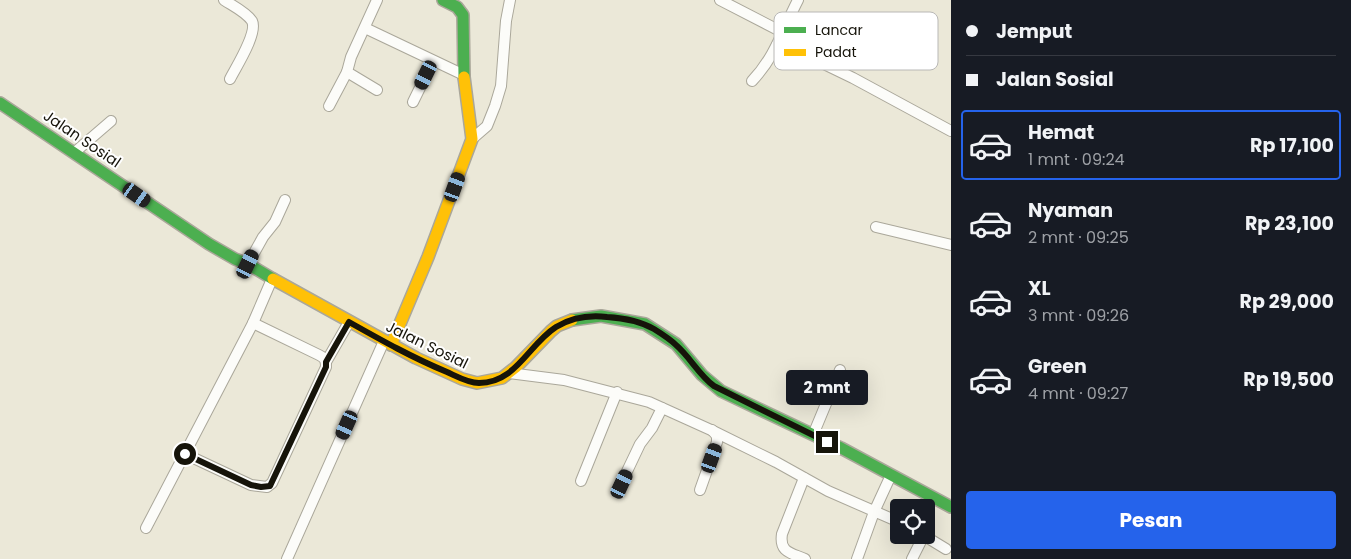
<!DOCTYPE html>
<html lang="id">
<head>
<meta charset="utf-8">
<style>
	:root { --surface:#171b24; --page:#242831; --text:#f1f3f6; --muted:#9ea1a6; --line:#363941; --accent:#2563eb }
	body { margin:0; font-family:Poppins,sans-serif; background:var(--page); color:var(--text); height:100vh; display:flex; flex-direction:column; font-size:19px; white-space:nowrap }
	* { box-sizing:border-box; margin:0 }
	p { font-size:16px; color:var(--muted) }
	.icon { flex:none; width:28px; height:28px; fill:none; stroke:currentColor; stroke-width:2; stroke-linecap:round; stroke-linejoin:round }
	.map { position:relative; flex:1; overflow:hidden }
	.details { display:flex; flex-direction:column; background:var(--surface); width:400px }
	.details>* { flex:none }
	.hud { display:grid; align-content:center; height:110px; padding:0 15px; background:var(--surface) }
	.buttons { position:absolute; left:890px; top:499px; display:grid; gap:10px }
	.buttons a { display:grid; place-items:center; width:45px; height:45px; border-radius:5px; background:var(--surface); box-shadow:0 5px 20px #0002; font-size:25px }
	.end { position:absolute; width:22px; height:22px; margin:-11px; border:6px solid #16140a; background:#fff; box-shadow:0 0 0 2px #fff }
	.from { border-radius:50% }
	.bubble { position:absolute; height:35px; border-radius:5px; background:var(--surface); box-shadow:0 5px 20px #0002; font-size:16px; font-weight:700; line-height:35px; text-align:center }
	.car { position:absolute; width:15px; height:30px; margin:-15px -8px; border-radius:6px; box-shadow:0 0 4px 1px #0007; background:linear-gradient(#222 24%,#8ab4d8 0 40%,#222 0 76%,#8ab4d8 0 86%,#222 0) }
	.hud b { display:flex; align-items:center; gap:18px; height:48px; font-size:19px }
	.hud b+b { border-top:1px solid var(--line) }
	.hud i { width:12px; height:12px; background:var(--text) }
	ul { padding:0; list-style:none }
	li { display:flex; align-items:center; gap:15px; height:70px; margin:0 10px 8px; padding:0 5px; border:2px solid transparent; border-radius:5px }
	li div { flex:1 }
	li b { display:block; font-size:19px }
	li em { font-style:normal; font-weight:700 }
	li.selected { border-color:var(--accent) }
	li>.icon { width:45px; height:45px; stroke-width:1.5 }
	.primary-button { display:flex; gap:10px; margin-top:auto; padding:10px 15px }
	.primary-button a { flex:1; height:58px; border-radius:5px; background:var(--accent); color:#fff; font-size:20px; font-weight:700; line-height:58px; text-align:center }
	main { display:flex; flex:1; min-height:0 }
	.map>svg:first-child { display:block }
	.lines { fill:none; stroke-linecap:round; stroke-linejoin:round }
	.street-casing { stroke:#aaa79a; stroke-width:12 }
	.fast-casing { stroke:#aaa79a; stroke-width:14 }
	.slow-casing { stroke:#aaa79a; stroke-width:14 }
	.street { stroke:#fcfcf9; stroke-width:10 }
	.fast { stroke:#4caf50; stroke-width:11 }
	.slow { stroke:#ffc107; stroke-width:11 }
	.route { stroke:#16140a; stroke-width:6 }
	.labels { text-anchor:middle; stroke-width:4; stroke-linejoin:round; paint-order:stroke }
	.street-label { font-size:15px; fill:#16140a; stroke:#fff }
	.key { fill:#fff; stroke:#b9b8b6; stroke-width:1 }
	.key-label { font-size:14px; fill:#16140a }
</style>
</head>
<body>
<main>
<div class="map">
<svg width="951" height="559" viewBox="0 0 951 559">
	<rect width="100%" height="100%" fill="#ebe8d8"/>
	<g class="lines">
		<defs>
			<g id="street">
				<path d="M224 0C233 6 246 12 252 21 258 33 236 67 230 79"/>
				<polyline points="720,0 782,32"/>
				<polyline points="365,28 464,75"/>
				<polyline points="777,45 791,48 853,78 951,131"/>
				<path d="M752 81C775 57 783 29 798 0"/>
				<polyline points="377,90 347,72 351,57 377,0"/>
				<polyline points="413,102 433,61"/>
				<polyline points="329,106 347,72"/>
				<polyline points="472,139 487,126 495,106 501,86 506,21 510,0"/>
				<polyline points="75,152 111,121"/>
				<polyline points="876,227 951,245"/>
				<polyline points="248,264 263,237 275,222 285,200"/>
				<polyline points="326,362 349,322"/>
				<polyline points="509,373 564,380 649,402 711,430 776,462 828,491 899,522"/>
				<polyline points="813,435 840,370"/>
				<path d="M185 454 251 485 267 487 272 483 326 367C326 360 325 358 319 355L253 323"/>
				<path d="M804 478 782 534C779 553 792 553 805 559"/>
				<polyline points="581,481 617,392"/>
				<polyline points="621,484 640,444 652,428 662,408"/>
				<polyline points="700,490 717,442 717,436 712,430"/>
				<polyline points="146,528 253,323 272,279"/>
				<polyline points="923,535 946,549"/>
				<polyline points="287,559 384,341"/>
				<polyline points="857,559 874,512 891,475"/>
				<polyline points="912,559 924,535"/>
			</g>
			<g id="fast">
				<polyline points="443,0 457,7 463,15 464,77"/>
				<polyline points="0,103 209,244 235,259 248,264 273,279"/>
				<polyline points="572,320 601,316 645,324 676,344 702,375 721,391 841,448 951,507"/>
			</g>
			<g id="slow">
				<polyline points="273,279 416,358 462,379 477,383 502,378 516,367 551,331 557,326 572,320"/>
				<polyline points="391,345 428,257 472,139 464,77"/>
			</g>
		</defs>
		<use href="#street" class="street-casing"/>
		<use href="#fast" class="fast-casing"/>
		<use href="#slow" class="slow-casing"/>
		<use href="#street" class="street"/>
		<use href="#fast" class="fast"/>
		<use href="#slow" class="slow"/>
	</g>
	<g class="lines">
		<path class="route" d="M185 454 251 485 261 487 270 486 326 367V362L349 322C381 340 413 358 447 372 456 376 468 383 479 383 516 383 528 345 556 327 571 318 590 315 607 317 623 318 640 321 654 329 662 334 670 339 676 345 690 357 699 375 714 386L827 442"/>
	</g>
	<g class="labels">
		<g class="street-label">
			<text transform="translate(82 139) rotate(34)" y="5">Jalan Sosial</text>
			<text transform="translate(427 345) rotate(26)" y="5">Jalan Sosial</text>
		</g>
	</g>
	<rect x="774" y="12" width="164" height="58" rx="8" class="key"/>
	<rect x="784" y="27" width="22" height="6" fill="#4caf50"/>
	<rect x="784" y="49" width="22" height="7" fill="#ffc107"/>
	<g class="key-label">
		<text x="815" y="35">Lancar</text>
		<text x="815" y="57">Padat</text>
	</g>
</svg>
<div class="buttons">
<a><svg class="icon" aria-label="locate" viewBox="0 0 24 24"><circle cx="12" cy="12" r="6"/><path d="M12 2v4M12 18v4M2 12h4M18 12h4"/></svg></a>
</div>
<i class="end from" style="left:185px;top:454px"></i>
<i class="end" style="left:827px;top:442px"></i>
<div class="bubble" style="left:786px;top:370px;width:82px">2 mnt</div>
<i class="car" style="left:426px;top:75px;rotate:206deg"></i>
<i class="car" style="left:455px;top:187px;rotate:20deg"></i>
<i class="car" style="left:137px;top:195px;rotate:125deg"></i>
<i class="car" style="left:248px;top:264px;rotate:26deg"></i>
<i class="car" style="left:347px;top:425px;rotate:204deg"></i>
<i class="car" style="left:712px;top:458px;rotate:20deg"></i>
<i class="car" style="left:622px;top:484px;rotate:25deg"></i>
</div>
<section class="details">
<div class="hud">
<b><i class="from"></i>Jemput</b>
<b><i></i>Jalan Sosial</b>
</div>
<ul>
<li class="selected"><svg class="icon" aria-label="car" viewBox="0 0 24 24"><path d="M5 17H2v-5l4-1 3-4h7l3 4 3 1v5h-3M9 17h6M6 11h13"/><circle cx="7" cy="17" r="2"/><circle cx="17" cy="17" r="2"/></svg><div><b>Hemat</b><p>1 mnt · 09:24</p></div><em>Rp 17,100</em></li>
<li><svg class="icon" aria-label="car" viewBox="0 0 24 24"><path d="M5 17H2v-5l4-1 3-4h7l3 4 3 1v5h-3M9 17h6M6 11h13"/><circle cx="7" cy="17" r="2"/><circle cx="17" cy="17" r="2"/></svg><div><b>Nyaman</b><p>2 mnt · 09:25</p></div><em>Rp 23,100</em></li>
<li><svg class="icon" aria-label="car" viewBox="0 0 24 24"><path d="M5 17H2v-5l4-1 3-4h7l3 4 3 1v5h-3M9 17h6M6 11h13"/><circle cx="7" cy="17" r="2"/><circle cx="17" cy="17" r="2"/></svg><div><b>XL</b><p>3 mnt · 09:26</p></div><em>Rp 29,000</em></li>
<li><svg class="icon" aria-label="car" viewBox="0 0 24 24"><path d="M5 17H2v-5l4-1 3-4h7l3 4 3 1v5h-3M9 17h6M6 11h13"/><circle cx="7" cy="17" r="2"/><circle cx="17" cy="17" r="2"/></svg><div><b>Green</b><p>4 mnt · 09:27</p></div><em>Rp 19,500</em></li>
</ul>
<div class="primary-button"><a>Pesan</a></div>
</section>
</main>
</body>
</html>
